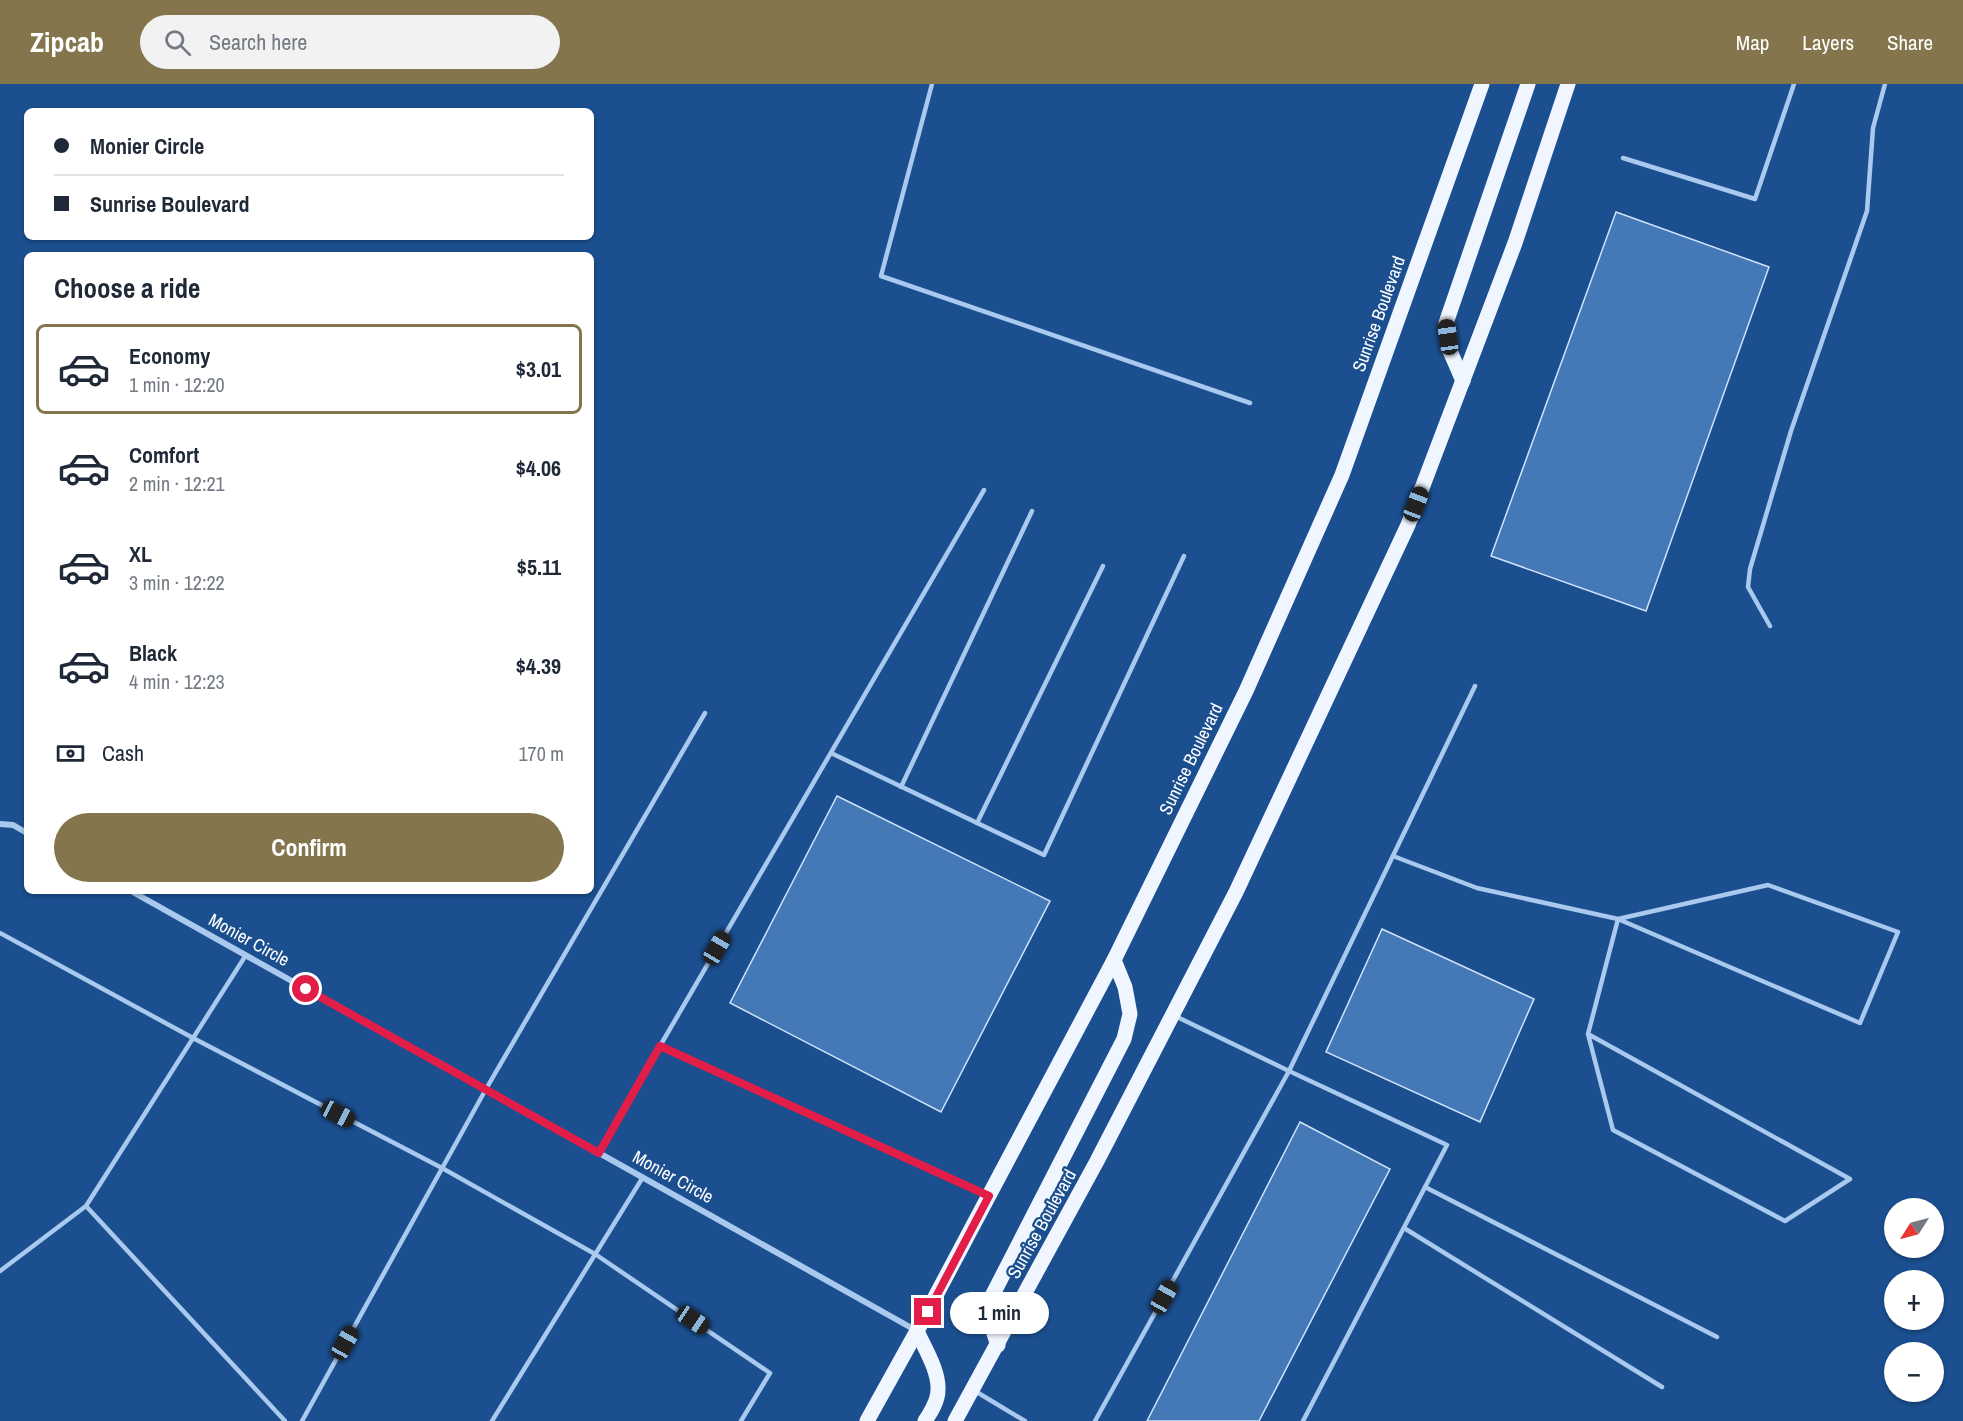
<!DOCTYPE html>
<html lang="en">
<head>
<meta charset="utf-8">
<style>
	:root { --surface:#fff; --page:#f2f2f3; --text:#1f2937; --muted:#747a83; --line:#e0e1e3; --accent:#84754c }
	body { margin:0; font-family:"Archivo Narrow",sans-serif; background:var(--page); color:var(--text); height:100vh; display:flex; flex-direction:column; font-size:22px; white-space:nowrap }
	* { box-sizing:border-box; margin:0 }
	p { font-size:20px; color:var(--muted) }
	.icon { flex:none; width:33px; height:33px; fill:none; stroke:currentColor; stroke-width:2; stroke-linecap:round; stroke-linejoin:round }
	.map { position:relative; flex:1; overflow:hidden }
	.drawer { position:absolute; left:24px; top:168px; width:570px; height:642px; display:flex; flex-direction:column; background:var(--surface); border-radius:9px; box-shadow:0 2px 4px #0004 }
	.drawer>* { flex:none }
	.top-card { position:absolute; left:24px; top:24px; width:570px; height:132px; border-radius:9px; box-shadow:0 2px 4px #0004; display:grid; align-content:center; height:132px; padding:0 30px; background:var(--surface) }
	.needle { width:39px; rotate:234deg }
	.fabs { position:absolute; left:1884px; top:1114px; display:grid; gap:12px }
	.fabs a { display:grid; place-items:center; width:60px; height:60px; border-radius:50%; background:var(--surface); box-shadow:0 2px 4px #0004; font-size:30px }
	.end { position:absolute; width:27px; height:27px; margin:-14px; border:8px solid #e11d48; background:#fff; box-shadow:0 0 0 3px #fff }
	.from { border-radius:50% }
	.bubble { position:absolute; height:42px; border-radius:21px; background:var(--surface); box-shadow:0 2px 4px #0004; font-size:20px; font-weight:700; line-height:42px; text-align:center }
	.car { position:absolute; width:18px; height:36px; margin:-18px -9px; border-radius:8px; box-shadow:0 0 4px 2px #0007; background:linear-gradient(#222 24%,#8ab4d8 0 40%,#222 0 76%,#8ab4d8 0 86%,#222 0) }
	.top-card b { display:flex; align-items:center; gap:21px; height:57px; font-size:22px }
	.top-card b+b { border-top:2px solid var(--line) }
	.top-card i { width:15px; height:15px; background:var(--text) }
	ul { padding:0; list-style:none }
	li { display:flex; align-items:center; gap:18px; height:90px; margin:0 12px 9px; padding:0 18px; border:3px solid transparent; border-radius:9px }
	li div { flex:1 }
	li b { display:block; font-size:22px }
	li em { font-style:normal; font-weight:700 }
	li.on { border-color:var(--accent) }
	li>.icon { width:54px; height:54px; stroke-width:1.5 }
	h2 { padding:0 30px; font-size:27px; line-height:72px }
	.pay { display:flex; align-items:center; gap:15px; height:66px; padding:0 30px; font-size:22px }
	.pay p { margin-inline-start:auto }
	.button { display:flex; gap:12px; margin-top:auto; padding:12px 30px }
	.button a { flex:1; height:69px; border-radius:36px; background:var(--accent); color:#fff; font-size:24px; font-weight:700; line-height:69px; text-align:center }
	header { display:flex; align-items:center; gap:36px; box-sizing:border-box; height:84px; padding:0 30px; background:var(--accent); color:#fff }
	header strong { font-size:28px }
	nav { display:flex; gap:33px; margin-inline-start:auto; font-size:21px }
	.search { width:420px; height:54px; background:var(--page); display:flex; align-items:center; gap:15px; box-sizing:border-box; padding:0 21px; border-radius:33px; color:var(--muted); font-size:22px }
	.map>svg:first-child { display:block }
	.building { fill:#4478b7; stroke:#cfe3fa; stroke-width:1.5 }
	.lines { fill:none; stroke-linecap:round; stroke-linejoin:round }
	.lane { stroke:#a9c9ee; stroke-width:4.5 }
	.street { stroke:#a9c9ee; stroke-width:6 }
	.primary { stroke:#f0f6ff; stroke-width:15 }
	.route { stroke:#e11d48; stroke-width:8 }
	.labels { text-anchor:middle; stroke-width:4.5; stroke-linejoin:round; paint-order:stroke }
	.street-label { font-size:18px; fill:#fff; stroke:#1b4f8f }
</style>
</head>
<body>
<header>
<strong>Zipcab</strong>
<div class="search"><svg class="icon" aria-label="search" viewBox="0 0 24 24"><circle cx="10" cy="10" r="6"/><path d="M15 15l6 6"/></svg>Search here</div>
<nav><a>Map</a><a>Layers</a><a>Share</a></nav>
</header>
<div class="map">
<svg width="1963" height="1337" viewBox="0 0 1963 1337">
	<rect width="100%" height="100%" fill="#1b4f8f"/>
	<g class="building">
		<polygon points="1616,128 1769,183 1646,527 1491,472"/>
		<polygon points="837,712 1050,817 941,1028 730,919"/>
		<polygon points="1382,845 1534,915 1480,1038 1326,968"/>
		<polygon points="1300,1038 1390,1085 1259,1337 1147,1337"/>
	</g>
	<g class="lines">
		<g class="lane">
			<polyline points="932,0 881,192 1250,319"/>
			<polyline points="1623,74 1755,115 1794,0"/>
			<polyline points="984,406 660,962 987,1110"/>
			<polyline points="1770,542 1748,503 1750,485 1791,347 1867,127 1873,44 1885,0"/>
			<polyline points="831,669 1044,771 1184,472"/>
			<polyline points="901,703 1032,427"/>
			<polyline points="977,739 1103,482"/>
			<polyline points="1393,772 1477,804 1618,835 1860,939 1898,848 1768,801 1618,835 1588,950 1613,1046 1785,1137 1850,1095 1588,950"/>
			<polyline points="0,849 193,954 442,1084 595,1170 770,1289 741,1337"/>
			<polyline points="246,871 86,1122 285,1337"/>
			<polyline points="1175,932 1289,987 1475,602"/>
			<polyline points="599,1069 660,962"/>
			<polyline points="1425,1103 1717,1253"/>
			<polyline points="1404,1144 1662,1303"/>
			<polyline points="0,1187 86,1122"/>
			<polyline points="975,1307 1025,1337"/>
			<polyline points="302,1337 486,1005 705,629"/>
			<polyline points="492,1337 643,1093"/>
			<polyline points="1095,1337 1289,987 1447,1061 1303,1337"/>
		</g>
		<g class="street">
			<polyline points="0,740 13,741 27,749"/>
			<polyline points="131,807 917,1247"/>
		</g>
		<g class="primary">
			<polyline points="1463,297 1450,267 1446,239 1528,0"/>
			<path d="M917 1247C925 1265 939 1287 938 1306 938 1317 931 1328 925 1337"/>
			<path d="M998 1261C991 1242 987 1232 992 1212L1124 955 1130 930 1125 903 1114 876"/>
			<polyline points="867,1337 917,1247 1114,876 1246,607 1342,391 1482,0"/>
			<polyline points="955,1337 1097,1077 1236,808 1408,441 1515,159 1568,0"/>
		</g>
	</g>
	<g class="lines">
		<polyline class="route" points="306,905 599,1069 660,962 989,1112 928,1228"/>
	</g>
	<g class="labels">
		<g class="street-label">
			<text transform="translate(1379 230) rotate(-70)" y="6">Sunrise Boulevard</text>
			<text transform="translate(1191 675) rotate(-64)" y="6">Sunrise Boulevard</text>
			<text transform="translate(249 856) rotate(29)" y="6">Monier Circle</text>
			<text transform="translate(673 1093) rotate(29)" y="6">Monier Circle</text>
			<text transform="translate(1042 1140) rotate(-61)" y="6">Sunrise Boulevard</text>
		</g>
	</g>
</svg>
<div class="fabs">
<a><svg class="needle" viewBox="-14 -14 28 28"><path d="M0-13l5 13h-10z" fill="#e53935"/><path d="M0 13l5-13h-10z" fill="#747a83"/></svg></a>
<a>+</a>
<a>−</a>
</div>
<i class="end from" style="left:306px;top:905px"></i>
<i class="end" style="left:928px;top:1228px"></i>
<div class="bubble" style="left:950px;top:1208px;width:99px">1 min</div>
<i class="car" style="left:1448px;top:253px;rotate:352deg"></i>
<i class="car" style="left:1416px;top:420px;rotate:21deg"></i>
<i class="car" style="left:717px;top:864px;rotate:30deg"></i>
<i class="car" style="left:338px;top:1030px;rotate:118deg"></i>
<i class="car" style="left:1164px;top:1213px;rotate:29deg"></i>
<i class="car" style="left:693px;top:1236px;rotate:124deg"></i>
<i class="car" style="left:345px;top:1259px;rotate:29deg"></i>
<div class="top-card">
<b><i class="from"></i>Monier Circle</b>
<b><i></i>Sunrise Boulevard</b>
</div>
<section class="drawer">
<h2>Choose a ride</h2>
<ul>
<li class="on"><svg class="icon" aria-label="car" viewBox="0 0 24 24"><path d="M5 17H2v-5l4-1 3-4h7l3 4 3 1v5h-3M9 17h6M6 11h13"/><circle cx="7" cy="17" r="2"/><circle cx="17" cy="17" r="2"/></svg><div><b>Economy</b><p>1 min · 12:20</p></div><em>$3.01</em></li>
<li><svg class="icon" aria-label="car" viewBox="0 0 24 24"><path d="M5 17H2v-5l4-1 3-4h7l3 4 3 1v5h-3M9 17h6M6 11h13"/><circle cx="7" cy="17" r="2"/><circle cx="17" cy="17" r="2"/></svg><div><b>Comfort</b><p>2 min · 12:21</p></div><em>$4.06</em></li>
<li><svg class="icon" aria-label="car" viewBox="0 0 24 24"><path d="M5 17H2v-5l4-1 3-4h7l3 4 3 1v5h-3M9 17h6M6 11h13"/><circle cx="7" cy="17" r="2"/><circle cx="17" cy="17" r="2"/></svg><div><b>XL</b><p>3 min · 12:22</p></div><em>$5.11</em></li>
<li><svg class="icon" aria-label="car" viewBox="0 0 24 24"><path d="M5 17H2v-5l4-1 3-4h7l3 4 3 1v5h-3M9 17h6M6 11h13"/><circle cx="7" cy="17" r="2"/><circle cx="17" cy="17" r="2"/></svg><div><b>Black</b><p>4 min · 12:23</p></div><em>$4.39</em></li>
</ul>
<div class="pay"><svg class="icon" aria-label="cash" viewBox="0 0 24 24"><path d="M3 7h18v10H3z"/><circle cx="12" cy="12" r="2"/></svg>Cash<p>170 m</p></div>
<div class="button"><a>Confirm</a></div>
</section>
</div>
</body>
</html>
